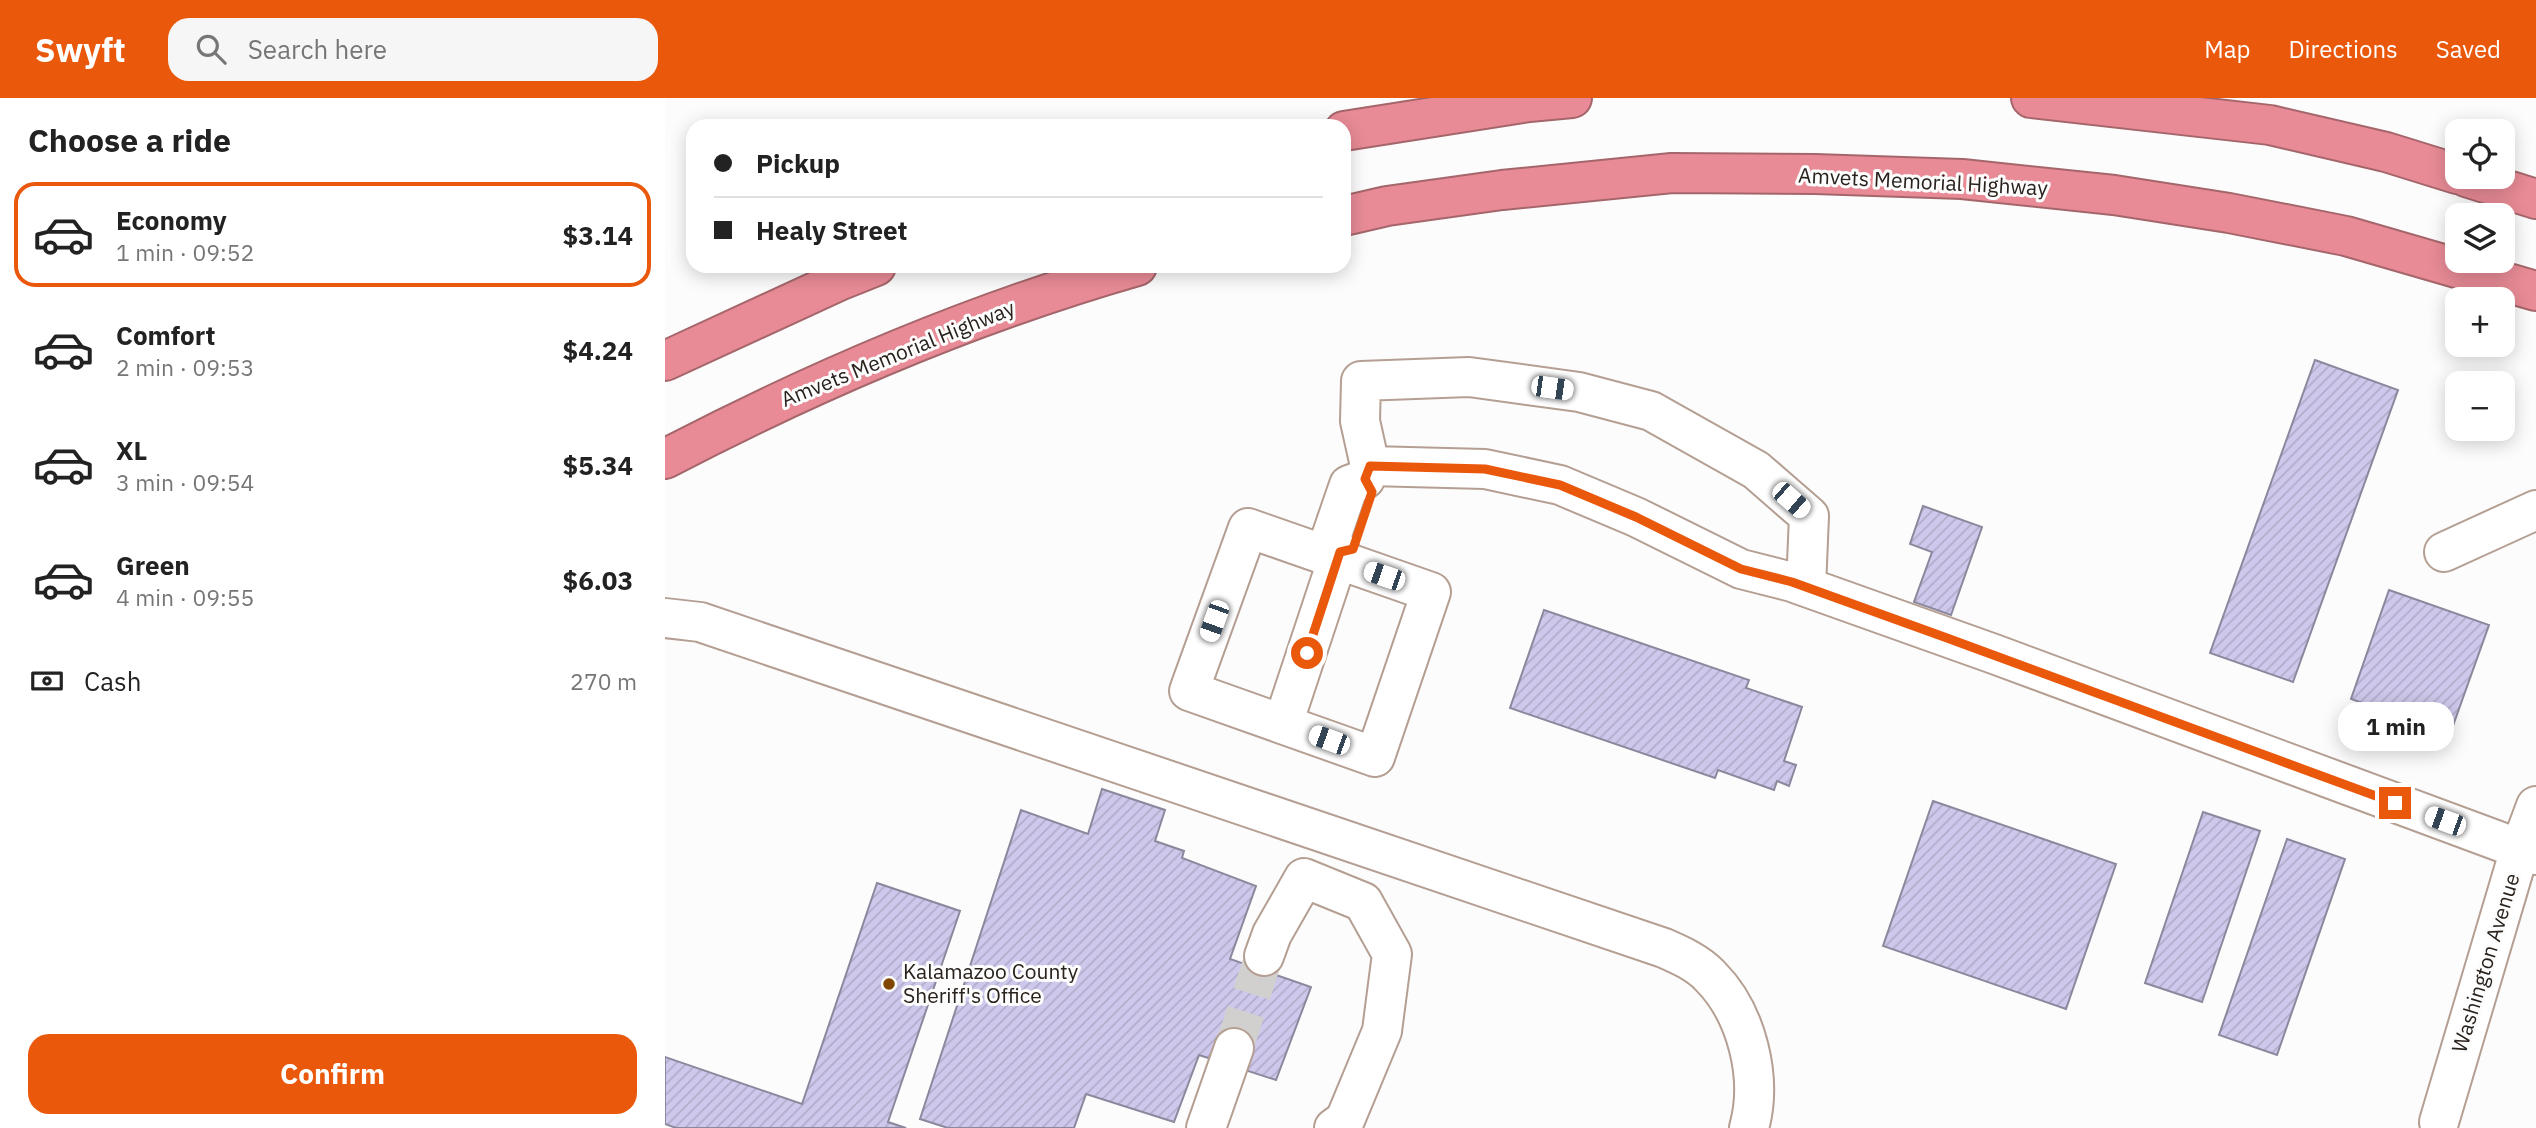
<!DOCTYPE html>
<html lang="en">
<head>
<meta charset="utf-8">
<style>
	:root { --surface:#fff; --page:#f6f6f6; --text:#222; --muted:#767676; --line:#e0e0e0; --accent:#ea580c }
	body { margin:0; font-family:"IBM Plex Sans",sans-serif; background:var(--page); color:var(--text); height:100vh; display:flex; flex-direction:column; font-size:26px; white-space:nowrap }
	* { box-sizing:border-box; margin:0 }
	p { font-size:23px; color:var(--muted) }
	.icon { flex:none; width:38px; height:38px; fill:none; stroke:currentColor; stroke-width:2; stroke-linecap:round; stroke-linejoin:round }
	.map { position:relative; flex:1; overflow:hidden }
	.panel { display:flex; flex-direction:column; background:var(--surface); width:665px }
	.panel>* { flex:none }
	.top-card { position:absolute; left:21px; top:21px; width:665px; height:154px; border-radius:21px; box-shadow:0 4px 18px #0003; display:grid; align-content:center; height:154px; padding:0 28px; background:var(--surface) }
	.fabs { position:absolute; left:1780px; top:21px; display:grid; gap:14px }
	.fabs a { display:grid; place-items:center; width:70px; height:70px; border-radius:14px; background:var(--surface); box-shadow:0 4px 18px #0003; font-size:35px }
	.end { position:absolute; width:32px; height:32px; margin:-16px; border:9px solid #ea580c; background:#fff; box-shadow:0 0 0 4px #fff }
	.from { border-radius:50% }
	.bubble { position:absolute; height:49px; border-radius:21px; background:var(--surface); box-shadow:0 4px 18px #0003; font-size:23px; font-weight:800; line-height:49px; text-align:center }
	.car { position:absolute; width:21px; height:42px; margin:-21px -10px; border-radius:9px; box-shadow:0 0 5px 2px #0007; background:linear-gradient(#fff 24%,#345 0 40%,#fff 0 76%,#345 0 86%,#fff 0) }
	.top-card b { display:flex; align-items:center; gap:24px; height:66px; font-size:26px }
	.top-card b+b { border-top:2px solid var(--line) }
	.top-card i { width:18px; height:18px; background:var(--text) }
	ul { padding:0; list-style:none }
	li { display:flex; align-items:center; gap:21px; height:105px; margin:0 14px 10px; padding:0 14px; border:4px solid transparent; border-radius:21px }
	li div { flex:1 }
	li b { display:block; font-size:26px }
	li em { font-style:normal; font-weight:800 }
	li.on { border-color:var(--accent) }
	li>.icon { width:63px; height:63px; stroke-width:1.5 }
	h2 { padding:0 28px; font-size:32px; line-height:84px }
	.pay { display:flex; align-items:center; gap:18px; height:77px; padding:0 28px; font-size:26px }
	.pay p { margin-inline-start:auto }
	.cta { display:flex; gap:14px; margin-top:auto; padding:14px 28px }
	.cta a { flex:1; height:80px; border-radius:21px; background:var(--accent); color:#fff; font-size:28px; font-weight:800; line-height:80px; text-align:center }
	header { display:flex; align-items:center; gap:42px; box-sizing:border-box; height:98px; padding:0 35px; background:var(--accent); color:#fff }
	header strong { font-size:33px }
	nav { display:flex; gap:38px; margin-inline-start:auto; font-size:24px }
	.search { width:490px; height:63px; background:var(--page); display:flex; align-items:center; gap:18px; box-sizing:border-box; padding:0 24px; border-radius:21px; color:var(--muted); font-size:26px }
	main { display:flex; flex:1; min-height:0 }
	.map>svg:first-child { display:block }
	.building { fill:url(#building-hatch); stroke:#8b889d; stroke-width:2 }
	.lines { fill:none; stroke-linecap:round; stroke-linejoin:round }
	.minor-tunnel { stroke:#d2d0cf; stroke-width:38; stroke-dasharray:38 19; stroke-linecap:butt }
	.minor-casing { stroke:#b49f92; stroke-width:42 }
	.highway-casing { stroke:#a5666b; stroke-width:42 }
	.minor { stroke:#fff; stroke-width:38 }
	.highway { stroke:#e88b96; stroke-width:38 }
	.route { stroke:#ea580c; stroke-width:9 }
	.poi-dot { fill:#814600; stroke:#fcfcfc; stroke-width:2.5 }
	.labels { text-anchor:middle; stroke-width:6; stroke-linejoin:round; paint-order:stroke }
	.street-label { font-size:21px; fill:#29211c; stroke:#fcfcfc }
	.poi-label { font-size:21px; fill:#29211c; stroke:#fcfcfc; text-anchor:start }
</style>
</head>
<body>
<header>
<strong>Swyft</strong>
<div class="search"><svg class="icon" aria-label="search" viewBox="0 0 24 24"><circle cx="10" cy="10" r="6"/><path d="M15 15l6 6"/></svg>Search here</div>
<nav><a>Map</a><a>Directions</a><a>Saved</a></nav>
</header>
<main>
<section class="panel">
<h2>Choose a ride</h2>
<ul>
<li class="on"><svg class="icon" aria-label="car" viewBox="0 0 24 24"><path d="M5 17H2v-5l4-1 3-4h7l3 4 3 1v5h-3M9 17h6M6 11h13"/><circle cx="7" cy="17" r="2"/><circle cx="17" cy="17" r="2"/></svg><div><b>Economy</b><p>1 min · 09:52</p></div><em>$3.14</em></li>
<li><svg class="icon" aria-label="car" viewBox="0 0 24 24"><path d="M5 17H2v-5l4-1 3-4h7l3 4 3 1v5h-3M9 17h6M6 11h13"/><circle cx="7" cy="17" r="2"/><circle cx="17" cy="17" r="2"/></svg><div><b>Comfort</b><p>2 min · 09:53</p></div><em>$4.24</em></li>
<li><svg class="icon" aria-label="car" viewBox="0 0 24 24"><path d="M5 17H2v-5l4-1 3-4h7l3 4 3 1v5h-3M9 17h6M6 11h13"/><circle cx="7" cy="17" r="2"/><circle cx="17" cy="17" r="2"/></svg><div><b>XL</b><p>3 min · 09:54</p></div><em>$5.34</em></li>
<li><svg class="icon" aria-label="car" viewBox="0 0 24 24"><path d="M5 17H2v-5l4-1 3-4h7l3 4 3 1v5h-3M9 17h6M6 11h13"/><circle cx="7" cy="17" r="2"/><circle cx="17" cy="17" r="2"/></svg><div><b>Green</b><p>4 min · 09:55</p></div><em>$6.03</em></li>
</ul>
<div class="pay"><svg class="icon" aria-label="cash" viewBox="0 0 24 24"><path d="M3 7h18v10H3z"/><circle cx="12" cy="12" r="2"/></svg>Cash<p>270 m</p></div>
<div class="cta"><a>Confirm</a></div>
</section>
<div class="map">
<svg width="1871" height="1030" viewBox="0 0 1871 1030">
	<defs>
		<pattern id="building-hatch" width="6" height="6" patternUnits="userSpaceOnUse" patternTransform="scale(1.75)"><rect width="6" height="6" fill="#cec9ec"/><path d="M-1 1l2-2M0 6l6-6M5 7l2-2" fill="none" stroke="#b1acca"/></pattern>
	</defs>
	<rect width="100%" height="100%" fill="#fcfcfc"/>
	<g class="building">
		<polygon points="1650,262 1733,292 1628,584 1545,555"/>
		<polygon points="1258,408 1317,429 1286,517 1249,504 1267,454 1245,446"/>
		<polygon points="1724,492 1824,527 1785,636 1686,601"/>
		<polygon points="879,512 1084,582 1081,590 1137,609 1119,663 1131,667 1124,688 1112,683 1109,692 1053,672 1050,680 845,610"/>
		<polygon points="437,691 500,712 490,743 519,753 517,760 591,788 565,861 646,889 611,982 534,957 509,1024 421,996 409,1030 283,1030 255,1021 356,712 423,736"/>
		<polygon points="1268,703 1451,766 1401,911 1218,848"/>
		<polygon points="1538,714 1595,733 1537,904 1480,885"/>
		<polygon points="1622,741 1680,761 1612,957 1554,937"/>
		<polygon points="212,785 295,813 223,1024 241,1030 11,1030 0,1026 0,959 137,1006"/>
	</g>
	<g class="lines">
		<polyline class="minor-tunnel" points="569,950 599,858"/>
		<defs>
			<g id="minor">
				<polygon points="583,430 766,494 710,659 524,593"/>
				<polyline points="675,454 664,445 684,387 700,381 705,368"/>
				<polyline points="1779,454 1871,412"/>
				<polyline points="1141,489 1144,418 1091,372 986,313 914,294 804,279 696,283 695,323 705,368 820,371 895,387 971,419 1076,471 1127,484 1329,556 1871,757"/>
				<path d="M0 520 35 524 999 850C1015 857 1033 865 1045 878 1082 915 1098 980 1084 1030"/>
				<polyline points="618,626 675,454"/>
				<polyline points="599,858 607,836 639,780 698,804 727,856 717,933 680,1022 669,1030"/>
				<polyline points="1774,1024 1855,751 1871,708"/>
				<polyline points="541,1030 569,950"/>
			</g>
			<g id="highway">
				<polyline points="1366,0 1605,27 1721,54 1792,76"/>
				<polyline points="679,33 864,4 907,0"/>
				<polyline points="1801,79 1871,101"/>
				<polyline points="679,118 722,108 837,92 1007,75 1150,76 1297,81 1449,97 1564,115 1681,138 1871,193"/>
				<polyline points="0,263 176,182 211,168"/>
				<path d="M0 361C151 282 308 215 472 168"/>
			</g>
		</defs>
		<use href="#minor" class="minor-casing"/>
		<use href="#highway" class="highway-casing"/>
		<use href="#minor" class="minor"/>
		<use href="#highway" class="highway"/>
	</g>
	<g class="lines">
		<polyline class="route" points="642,555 675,454 688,451 707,394 700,381 705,368 820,371 895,387 971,419 1076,471 1127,484 1282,540 1730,705"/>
	</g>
	<circle class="poi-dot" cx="224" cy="886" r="7"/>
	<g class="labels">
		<g class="street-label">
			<text transform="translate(1258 84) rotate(3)" y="7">Amvets Memorial Highway</text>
			<text transform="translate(233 256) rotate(-22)" y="7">Amvets Memorial Highway</text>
			<text transform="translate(1821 865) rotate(-73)" y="7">Washington Avenue</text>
		</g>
		<g class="poi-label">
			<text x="238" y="881">Kalamazoo County<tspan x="238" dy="24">Sheriff's Office</tspan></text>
		</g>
	</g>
</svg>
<div class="fabs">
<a><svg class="icon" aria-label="locate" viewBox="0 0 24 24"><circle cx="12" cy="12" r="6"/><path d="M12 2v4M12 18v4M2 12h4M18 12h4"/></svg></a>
<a><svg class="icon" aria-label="layers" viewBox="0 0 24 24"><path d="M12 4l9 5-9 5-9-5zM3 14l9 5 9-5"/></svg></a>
<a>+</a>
<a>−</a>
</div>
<i class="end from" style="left:642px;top:555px"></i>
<i class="end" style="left:1730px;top:705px"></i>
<div class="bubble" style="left:1673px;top:604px;width:116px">1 min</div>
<i class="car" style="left:887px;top:290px;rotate:98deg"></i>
<i class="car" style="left:1126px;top:402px;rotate:131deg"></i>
<i class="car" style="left:719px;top:478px;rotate:289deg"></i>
<i class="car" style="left:549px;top:523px;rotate:200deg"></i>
<i class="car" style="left:664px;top:642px;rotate:290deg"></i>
<i class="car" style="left:1780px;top:723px;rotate:290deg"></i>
<div class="top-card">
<b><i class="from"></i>Pickup</b>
<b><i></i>Healy Street</b>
</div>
</div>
</main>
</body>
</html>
